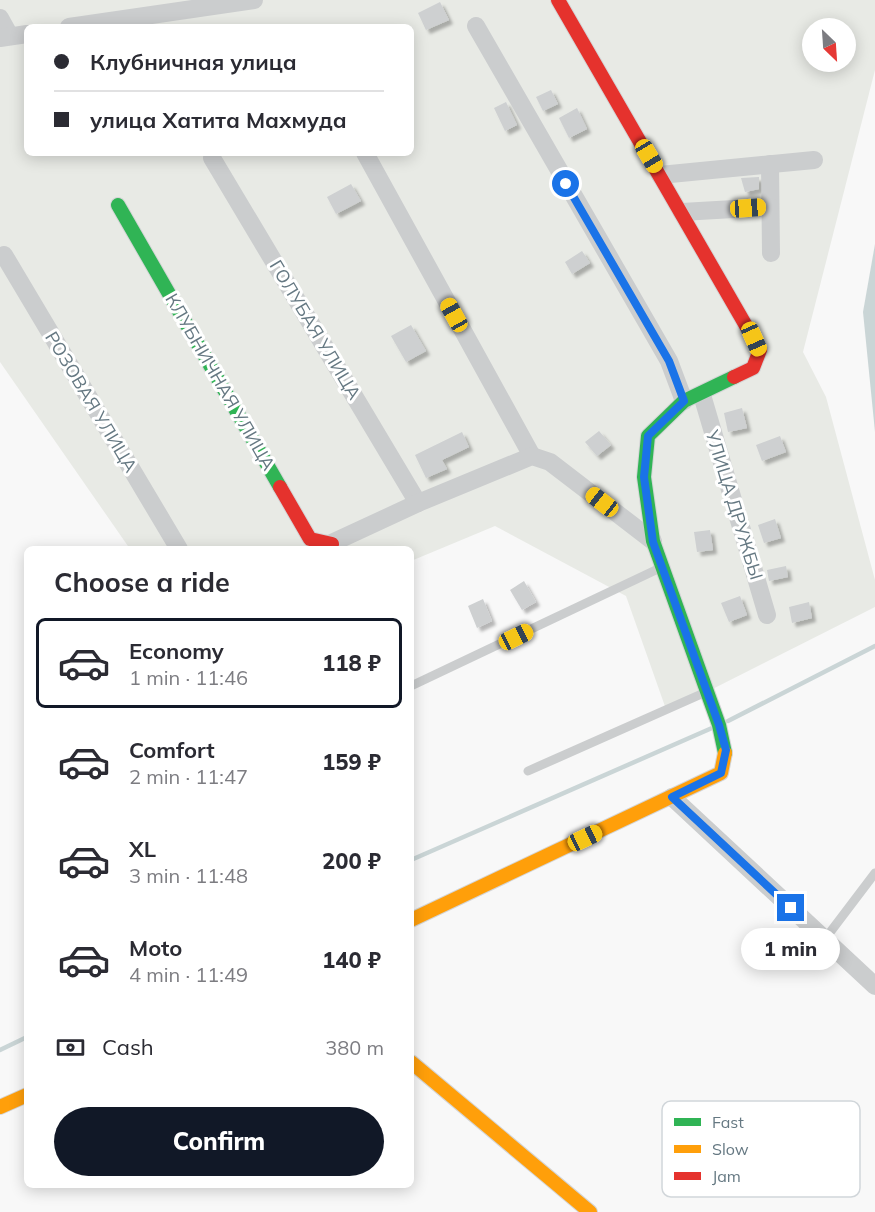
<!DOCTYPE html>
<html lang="en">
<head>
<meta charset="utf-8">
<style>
	:root { --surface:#fff; --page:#f7f7f7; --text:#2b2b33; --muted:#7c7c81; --line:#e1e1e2; --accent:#111827 }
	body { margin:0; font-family:Mulish,sans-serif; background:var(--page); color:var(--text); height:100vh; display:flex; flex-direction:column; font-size:22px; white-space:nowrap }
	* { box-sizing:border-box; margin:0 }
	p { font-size:20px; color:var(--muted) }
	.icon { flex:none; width:33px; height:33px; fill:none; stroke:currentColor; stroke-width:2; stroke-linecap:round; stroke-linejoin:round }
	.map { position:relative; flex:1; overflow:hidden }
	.side { position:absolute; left:24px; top:546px; width:390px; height:642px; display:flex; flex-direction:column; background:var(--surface); border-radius:9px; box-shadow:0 3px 15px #0003 }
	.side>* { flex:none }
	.top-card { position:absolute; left:24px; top:24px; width:390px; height:132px; border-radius:9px; box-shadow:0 3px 15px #0003; display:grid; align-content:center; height:132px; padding:0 30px; background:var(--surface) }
	.needle { width:39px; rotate:155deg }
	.tools { position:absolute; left:802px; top:18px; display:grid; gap:12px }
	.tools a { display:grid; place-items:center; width:54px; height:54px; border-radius:50%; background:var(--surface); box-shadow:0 3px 15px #0003; font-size:30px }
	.end { position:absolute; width:27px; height:27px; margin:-14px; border:8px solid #1a73e8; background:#fff; box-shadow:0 0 0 3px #fff }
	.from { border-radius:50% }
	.bubble { position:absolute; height:42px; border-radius:21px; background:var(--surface); box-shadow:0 3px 15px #0003; font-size:20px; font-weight:800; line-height:42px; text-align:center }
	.car { position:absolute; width:18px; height:36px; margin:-18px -9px; border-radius:8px; box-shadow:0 0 4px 2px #0007; background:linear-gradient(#f5c518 24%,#345 0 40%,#f5c518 0 76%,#345 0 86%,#f5c518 0) }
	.top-card b { display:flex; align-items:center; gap:21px; height:57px; font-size:22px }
	.top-card b+b { border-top:2px solid var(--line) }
	.top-card i { width:15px; height:15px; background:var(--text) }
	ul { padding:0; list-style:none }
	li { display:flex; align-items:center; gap:18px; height:90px; margin:0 12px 9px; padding:0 18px; border:3px solid transparent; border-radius:9px }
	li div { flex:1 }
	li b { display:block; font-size:22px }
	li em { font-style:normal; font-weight:800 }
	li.active { border-color:var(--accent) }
	li>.icon { width:54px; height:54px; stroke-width:1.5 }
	h2 { padding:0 30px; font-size:27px; line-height:72px }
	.pay { display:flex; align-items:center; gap:15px; height:66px; padding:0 30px; font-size:22px }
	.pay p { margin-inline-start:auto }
	.action { display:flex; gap:12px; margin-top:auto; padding:12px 30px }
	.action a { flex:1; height:69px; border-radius:36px; background:var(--accent); color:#fff; font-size:24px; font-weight:800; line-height:69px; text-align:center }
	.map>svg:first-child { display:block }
	.green { fill:#e8eae5; fill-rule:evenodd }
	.water { fill:#cad5d6 }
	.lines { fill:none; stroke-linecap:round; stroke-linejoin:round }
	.stream { stroke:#cad5d6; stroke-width:4.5 }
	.building { fill:#ced0d1; filter:url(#shadow) }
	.fast-casing { stroke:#d4d5d6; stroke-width:16 }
	.slow-casing { stroke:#d4d5d6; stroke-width:16 }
	.jam-casing { stroke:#d4d5d6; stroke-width:16 }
	.lane { stroke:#cbcdce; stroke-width:9 }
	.street { stroke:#cbcdce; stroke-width:18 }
	.fast { stroke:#30b455; stroke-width:14 }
	.slow { stroke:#ff9f0a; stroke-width:14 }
	.jam { stroke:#e5322d; stroke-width:14 }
	.route { stroke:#1a73e8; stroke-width:8 }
	.labels { text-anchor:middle; stroke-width:6; stroke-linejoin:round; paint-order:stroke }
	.street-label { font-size:18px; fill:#657882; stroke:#fff }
	.key { fill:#fff; stroke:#d1d6da; stroke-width:1.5 }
	.key-label { font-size:16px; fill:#657882 }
</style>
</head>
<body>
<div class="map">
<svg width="875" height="1212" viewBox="0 0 875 1212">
	<defs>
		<filter id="shadow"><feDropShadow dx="4" dy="4" stdDeviation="1.5" flood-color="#0004"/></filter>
	</defs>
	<rect width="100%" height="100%" fill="#f8f8f8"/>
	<path class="green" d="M0 0H875V70L803 352 826 397 875 580V607L667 712 626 596 495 526 411 561V549H130L0 362ZM27 27H411V153H27ZM813 28H846V62H813Z"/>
	<polygon class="water" points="875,244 875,432 863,312"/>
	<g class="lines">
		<g class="stream">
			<polyline points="728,721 875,646"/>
			<polyline points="411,860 712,728"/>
			<polyline points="0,1050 27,1037"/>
		</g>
	</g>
	<g class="building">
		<polygon points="440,2 449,20 426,30 418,13"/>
		<polygon points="551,90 558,104 543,111 536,97"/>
		<polygon points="506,102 517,125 505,131 494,108"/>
		<polygon points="577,108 587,129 569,138 559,118"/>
		<polygon points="759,177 759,189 745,192 741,178"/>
		<polygon points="351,184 361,201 336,214 327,197"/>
		<polygon points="582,251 590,263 572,274 565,262"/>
		<polygon points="411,325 426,351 406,362 391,336"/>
		<polygon points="742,408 747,428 728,432 724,413"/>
		<polygon points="599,431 611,445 597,456 585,442"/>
		<polygon points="462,432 469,447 442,460 447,469 426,478 415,455"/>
		<polygon points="780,436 786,452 762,461 756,445"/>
		<polygon points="775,519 781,538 764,543 758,525"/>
		<polygon points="710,530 713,550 697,552 694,532"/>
		<polygon points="786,566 788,577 769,581 767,570"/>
		<polygon points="524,581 536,602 522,610 510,590"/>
		<polygon points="740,596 747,615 729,622 721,603"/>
		<polygon points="483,599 492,621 477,628 468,606"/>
		<polygon points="809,602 812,618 792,623 789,607"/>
	</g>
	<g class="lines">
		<defs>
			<g id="fast">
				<polyline points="118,205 280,487"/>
				<polyline points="725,753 719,725 653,541 644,477 648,436 684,401 734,377"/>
			</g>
			<g id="slow">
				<polyline points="411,920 721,773 725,753"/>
				<polyline points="411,1062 590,1212"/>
				<polyline points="0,1107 27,1095"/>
			</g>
			<g id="jam">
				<polyline points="558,0 760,350 753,368 734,377"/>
				<polyline points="280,487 310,539 332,544"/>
			</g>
		</defs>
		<use href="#fast" class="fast-casing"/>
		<use href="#slow" class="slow-casing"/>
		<use href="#jam" class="jam-casing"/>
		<g class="lane">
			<polyline points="411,686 660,568"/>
			<polyline points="528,771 706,692"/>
			<polyline points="825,939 875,873"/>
		</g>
		<g class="street">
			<polyline points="0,18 10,36"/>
			<polyline points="476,26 669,361 684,401"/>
			<polyline points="69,27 254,0"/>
			<polyline points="0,38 27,34"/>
			<polyline points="365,153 532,456"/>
			<polyline points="212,158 418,503"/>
			<polyline points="770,164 771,253"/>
			<polyline points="660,175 814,160"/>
			<polyline points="682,212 770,207"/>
			<polyline points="4,255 179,549"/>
			<polyline points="702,395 767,615"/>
			<polyline points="321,548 418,503 532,456 550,462 653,541"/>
			<polyline points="672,797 875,986"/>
		</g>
		<use href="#fast" class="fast"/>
		<use href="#slow" class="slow"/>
		<use href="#jam" class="jam"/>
	</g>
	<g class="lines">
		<polyline class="route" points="566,184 669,361 684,401 648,436 644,477 653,542 719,725 726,750 721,773 672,797 791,908"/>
	</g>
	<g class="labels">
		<g class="street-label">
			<text transform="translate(315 330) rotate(59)" y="6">ГОЛУБАЯ УЛИЦА</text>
			<text transform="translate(220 382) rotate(60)" y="6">КЛУБНИЧНАЯ УЛИЦА</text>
			<text transform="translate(91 402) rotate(59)" y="6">РОЗОВАЯ УЛИЦА</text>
			<text transform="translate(734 505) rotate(73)" y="6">УЛИЦА ДРУЖБЫ</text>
		</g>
	</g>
	<rect x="662" y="1101" width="198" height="96" rx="9" class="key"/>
	<rect x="674" y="1118" width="27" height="8" fill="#30b455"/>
	<rect x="674" y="1145" width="27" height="8" fill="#ff9f0a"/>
	<rect x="674" y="1172" width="27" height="8" fill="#e5322d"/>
	<g class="key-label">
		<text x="712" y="1128">Fast</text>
		<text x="712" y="1155">Slow</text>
		<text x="712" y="1182">Jam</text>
	</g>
</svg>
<div class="tools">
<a><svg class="needle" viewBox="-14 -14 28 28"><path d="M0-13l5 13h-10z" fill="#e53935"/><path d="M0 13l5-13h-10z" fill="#7c7c81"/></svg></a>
</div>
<i class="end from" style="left:566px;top:184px"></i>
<i class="end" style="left:791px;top:908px"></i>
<div class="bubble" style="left:741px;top:928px;width:99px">1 min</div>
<i class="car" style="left:649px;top:156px;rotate:149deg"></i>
<i class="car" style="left:748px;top:208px;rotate:86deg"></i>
<i class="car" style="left:454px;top:315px;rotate:331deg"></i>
<i class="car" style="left:754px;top:339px;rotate:156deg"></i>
<i class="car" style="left:602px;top:502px;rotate:308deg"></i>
<i class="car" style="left:516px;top:637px;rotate:64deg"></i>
<i class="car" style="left:585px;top:838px;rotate:65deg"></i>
<div class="top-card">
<b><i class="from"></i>Клубничная улица</b>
<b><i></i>улица Хатита Махмуда</b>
</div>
<section class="side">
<h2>Choose a ride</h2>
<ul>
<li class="active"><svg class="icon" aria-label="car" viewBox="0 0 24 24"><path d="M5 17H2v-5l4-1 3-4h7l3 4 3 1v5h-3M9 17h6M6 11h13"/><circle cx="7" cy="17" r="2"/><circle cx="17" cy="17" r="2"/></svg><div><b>Economy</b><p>1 min · 11:46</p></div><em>118 ₽</em></li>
<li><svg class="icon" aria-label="car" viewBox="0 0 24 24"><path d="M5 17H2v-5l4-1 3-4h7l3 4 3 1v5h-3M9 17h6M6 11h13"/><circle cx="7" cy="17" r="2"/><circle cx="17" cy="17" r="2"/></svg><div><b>Comfort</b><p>2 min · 11:47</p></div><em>159 ₽</em></li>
<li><svg class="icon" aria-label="car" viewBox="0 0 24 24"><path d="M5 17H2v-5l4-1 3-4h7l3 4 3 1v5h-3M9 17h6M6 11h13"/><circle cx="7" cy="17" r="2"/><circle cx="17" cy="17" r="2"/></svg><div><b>XL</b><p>3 min · 11:48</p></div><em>200 ₽</em></li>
<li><svg class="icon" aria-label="car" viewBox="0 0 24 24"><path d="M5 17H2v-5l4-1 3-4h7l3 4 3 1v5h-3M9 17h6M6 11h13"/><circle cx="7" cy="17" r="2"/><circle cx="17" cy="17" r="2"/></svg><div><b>Moto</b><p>4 min · 11:49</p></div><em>140 ₽</em></li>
</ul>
<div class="pay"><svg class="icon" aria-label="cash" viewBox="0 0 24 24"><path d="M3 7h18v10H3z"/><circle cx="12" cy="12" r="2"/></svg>Cash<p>380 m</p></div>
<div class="action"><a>Confirm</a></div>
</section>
</div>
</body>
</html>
